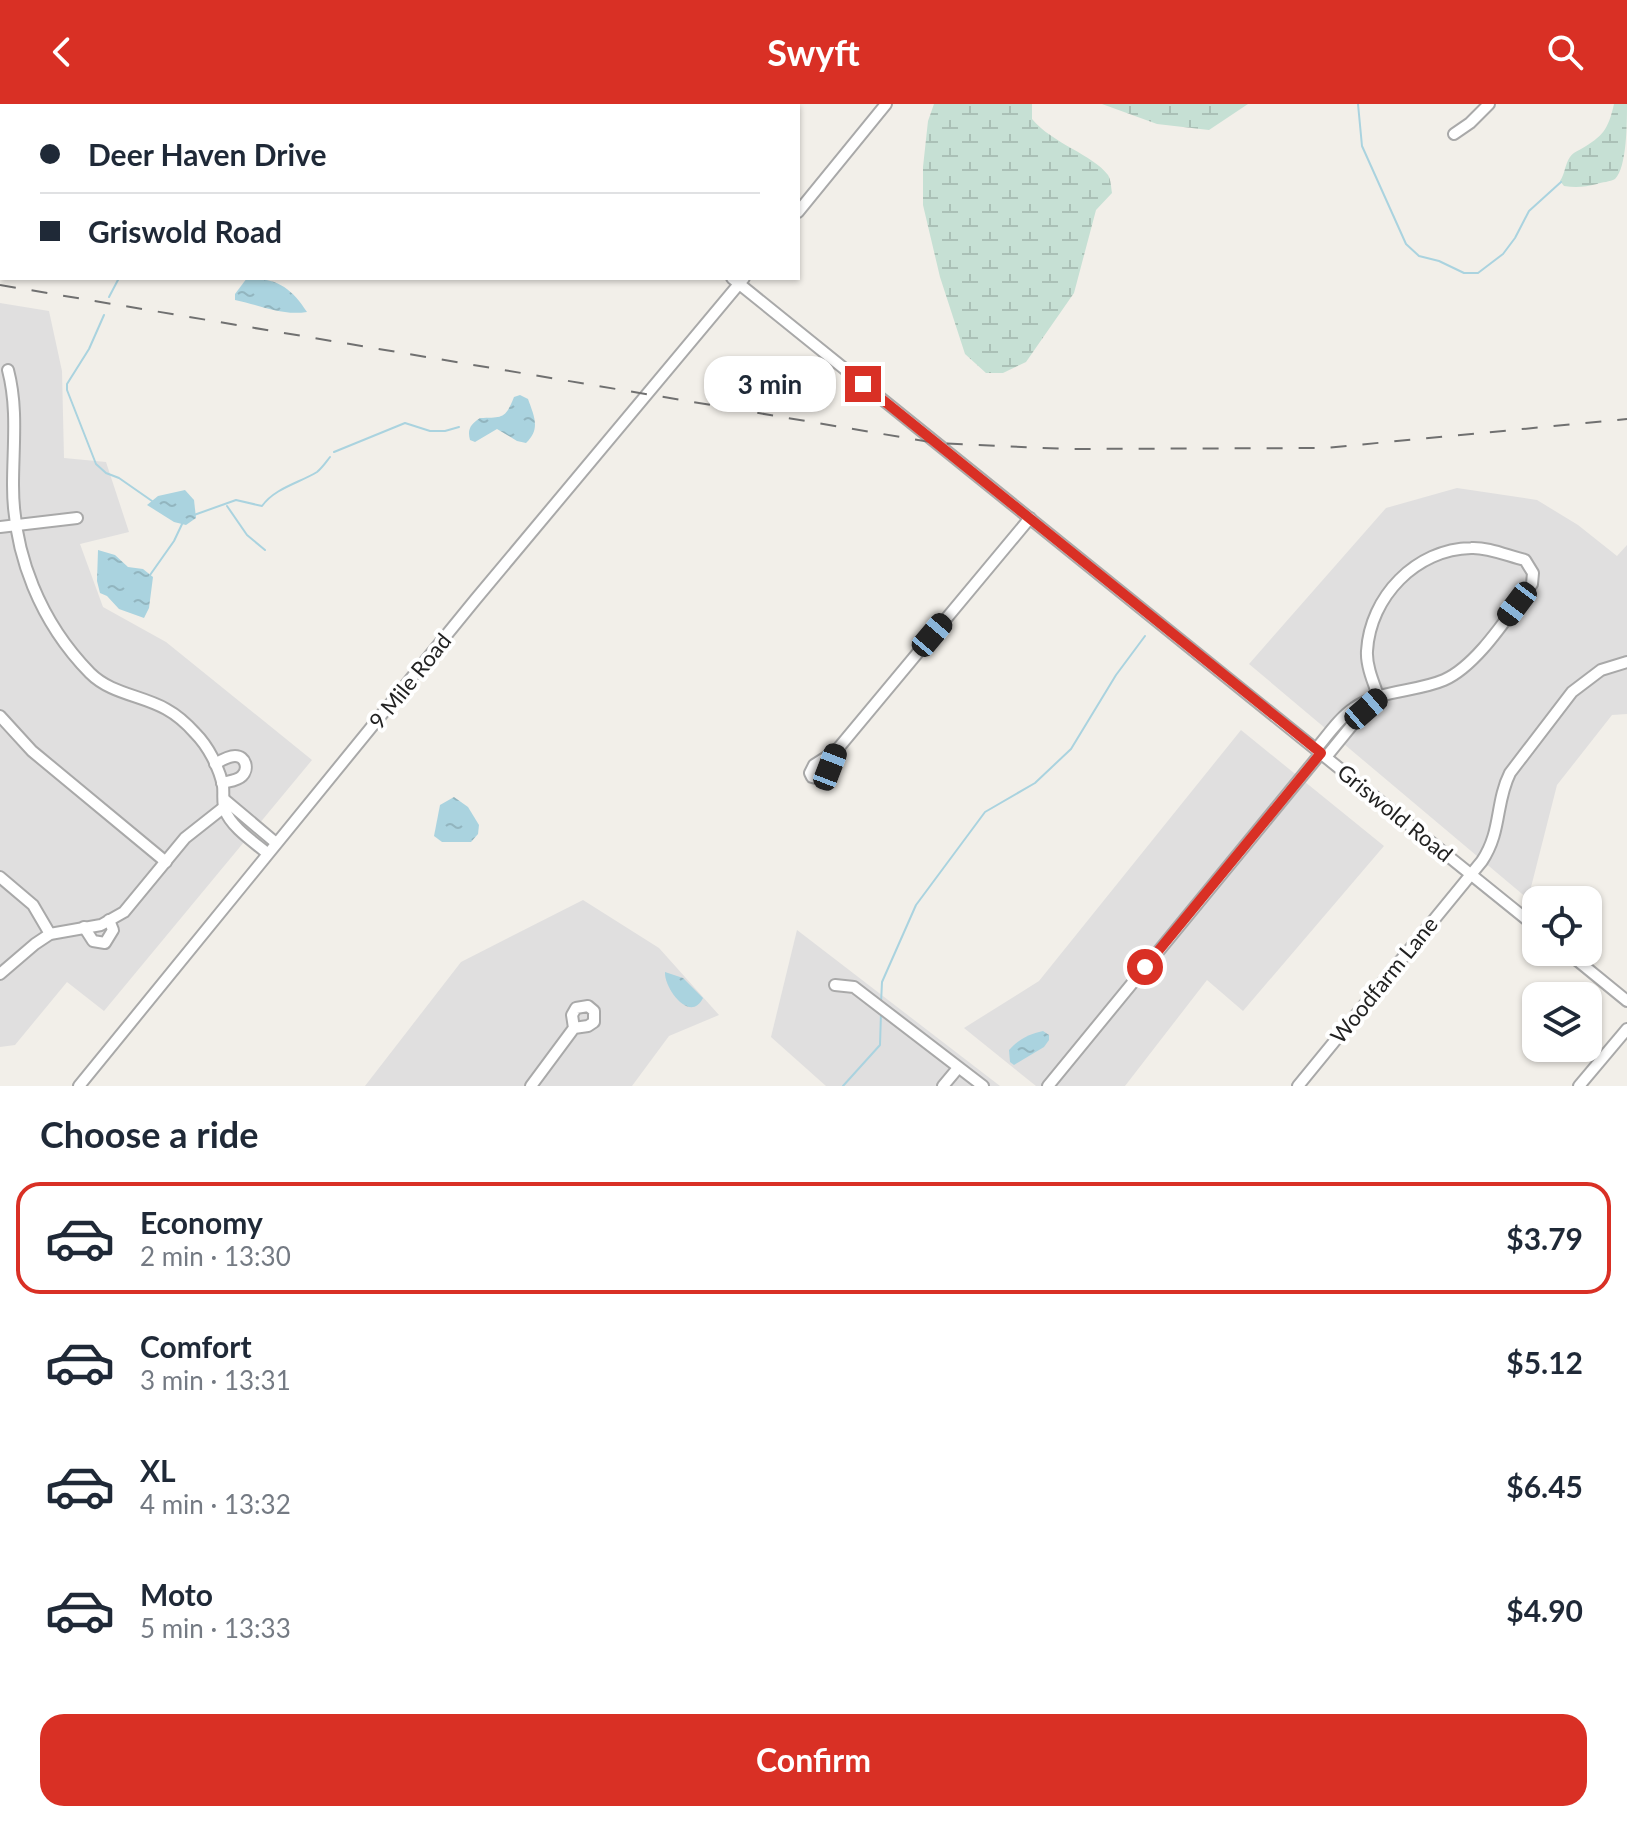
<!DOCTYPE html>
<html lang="en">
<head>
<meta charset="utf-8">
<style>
	:root { --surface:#fff; --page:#f6f6f7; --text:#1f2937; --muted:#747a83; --line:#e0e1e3; --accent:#d93025 }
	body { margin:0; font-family:Lato,sans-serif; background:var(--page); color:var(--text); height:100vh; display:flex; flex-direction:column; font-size:30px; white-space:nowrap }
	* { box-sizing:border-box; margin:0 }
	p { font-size:26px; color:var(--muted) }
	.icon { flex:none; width:44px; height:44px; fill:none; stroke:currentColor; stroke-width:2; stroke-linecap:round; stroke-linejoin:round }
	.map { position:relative; height:982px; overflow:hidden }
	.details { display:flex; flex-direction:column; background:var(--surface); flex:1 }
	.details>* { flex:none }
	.hud { position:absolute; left:0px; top:0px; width:800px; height:176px; box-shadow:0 2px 6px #0004; display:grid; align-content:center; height:176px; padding:0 40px; background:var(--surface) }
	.buttons { position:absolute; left:1522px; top:782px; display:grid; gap:16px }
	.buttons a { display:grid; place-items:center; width:80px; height:80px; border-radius:16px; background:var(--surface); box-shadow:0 2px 6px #0004; font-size:40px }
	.end { position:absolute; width:36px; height:36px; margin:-18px; border:10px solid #d93025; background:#fff; box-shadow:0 0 0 4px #fff }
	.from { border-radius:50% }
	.bubble { position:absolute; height:56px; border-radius:24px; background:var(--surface); box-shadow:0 2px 6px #0004; font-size:26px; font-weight:700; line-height:56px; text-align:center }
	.car { position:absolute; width:24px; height:48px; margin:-24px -12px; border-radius:10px; box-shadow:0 0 6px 2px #0007; background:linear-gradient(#222 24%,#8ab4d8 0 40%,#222 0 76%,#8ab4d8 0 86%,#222 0) }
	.hud b { display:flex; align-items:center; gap:28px; height:76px; font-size:30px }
	.hud b+b { border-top:2px solid var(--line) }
	.hud i { width:20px; height:20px; background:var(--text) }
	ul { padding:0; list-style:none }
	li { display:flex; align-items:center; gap:24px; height:112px; margin:0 16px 12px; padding:0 24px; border:4px solid transparent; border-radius:24px }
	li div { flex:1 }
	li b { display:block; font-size:30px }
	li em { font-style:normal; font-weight:700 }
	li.active { border-color:var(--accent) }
	li>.icon { width:72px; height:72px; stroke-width:1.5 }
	h2 { padding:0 40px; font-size:36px; line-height:96px }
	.button { display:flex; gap:16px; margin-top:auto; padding:16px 40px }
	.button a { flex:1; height:92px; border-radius:24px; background:var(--accent); color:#fff; font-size:32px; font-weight:700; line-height:92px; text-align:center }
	header { display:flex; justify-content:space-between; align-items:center; height:104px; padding:0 40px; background:var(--accent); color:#fff; font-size:36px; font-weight:700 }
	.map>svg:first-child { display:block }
	.residential { fill:#e0dfdf }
	.wetland { fill:url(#wetland-marsh) }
	.water { fill:url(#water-ripples) }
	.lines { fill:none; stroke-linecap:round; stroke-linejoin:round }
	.stream { stroke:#aad3df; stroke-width:2 }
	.minor-casing { stroke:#a9a9a9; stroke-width:14 }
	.minor { stroke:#fff; stroke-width:10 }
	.rail { stroke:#707070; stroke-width:2; stroke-dasharray:16 16; stroke-linecap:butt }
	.route { stroke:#d93025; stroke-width:10 }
	.labels { text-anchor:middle; stroke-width:8; stroke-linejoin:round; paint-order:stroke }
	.street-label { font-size:22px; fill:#222; stroke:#fff }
</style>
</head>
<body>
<header><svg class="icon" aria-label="back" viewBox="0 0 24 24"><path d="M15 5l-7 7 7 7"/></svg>Swyft<svg class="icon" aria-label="search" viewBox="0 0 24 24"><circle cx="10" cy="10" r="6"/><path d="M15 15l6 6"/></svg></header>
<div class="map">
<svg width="1627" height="982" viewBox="0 0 1627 982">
	<defs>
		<pattern id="wetland-marsh" width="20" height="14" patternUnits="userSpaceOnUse" patternTransform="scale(2)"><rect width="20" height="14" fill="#c6e0d4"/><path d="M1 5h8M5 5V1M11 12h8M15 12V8" fill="none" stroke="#aac0b6"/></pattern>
		<pattern id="water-ripples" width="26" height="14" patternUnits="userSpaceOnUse" patternTransform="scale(2)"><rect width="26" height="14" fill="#aad3df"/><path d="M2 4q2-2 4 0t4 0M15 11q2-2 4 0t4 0" fill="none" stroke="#92b5bf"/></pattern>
	</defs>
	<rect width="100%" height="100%" fill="#f2efe9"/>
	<g class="residential">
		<polygon points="0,199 49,207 62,267 64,354 106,358 129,428 80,440 103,503 166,538 312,656 104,907 67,878 15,941 0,943"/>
		<polygon points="1457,384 1537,396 1578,421 1617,452 1627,441 1627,610 1612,611 1557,681 1528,795 1249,560 1386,404"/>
		<polygon points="1241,626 1384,742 1243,907 1207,876 1125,982 1036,982 964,924 1039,877"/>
		<polygon points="583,796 659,844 719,911 669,932 632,982 365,982 461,858"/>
		<polygon points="797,826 1000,982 826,982 771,933"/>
	</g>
	<g class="wetland">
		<path d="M934 0H1032V15C1053 40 1092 50 1108 71 1111 76 1111 83 1112 89L1096 106 1074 189 1026 258 1003 269H986L965 250 940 173 923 101V63L928 17Z"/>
		<polygon points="1102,0 1248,0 1209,26 1157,20"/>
		<path d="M1614 0H1627C1627 18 1627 64 1615 75 1610 78 1602 78 1597 80 1585 83 1576 84 1564 82L1560 77C1565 70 1565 60 1570 53 1574 48 1576 48 1581 45 1603 32 1608 26 1614 0Z"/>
	</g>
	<g class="water">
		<path d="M247 174C276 174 291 183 307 208 281 212 260 201 235 196V190Z"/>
		<path d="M520 291 528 295C534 312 541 325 526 339L517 337 497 325 475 338 470 336C467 325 471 320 480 314 502 313 505 316 514 293Z"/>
		<polygon points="185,386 194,396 196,414 186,421 174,418 147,401 158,392"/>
		<polygon points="98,446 115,451 128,463 143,465 153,473 149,504 144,514 119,505 107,492 100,489 97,477"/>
		<polygon points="454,693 468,703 479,721 478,730 471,738 442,738 434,732 440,701"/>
		<path d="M665 868 683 874 703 894C690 920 664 884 665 868Z"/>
		<path d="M1043 927 1049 931V936L1044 943 1014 961 1010 958 1009 946C1019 935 1029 930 1043 927Z"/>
	</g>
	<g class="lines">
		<g class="stream">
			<polyline points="1358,0 1362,42 1406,140 1419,152 1439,157 1464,169 1478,169 1503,150 1515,134 1529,107 1561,78"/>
			<polyline points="0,10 2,12"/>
			<polyline points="109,193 119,174"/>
			<polyline points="104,211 89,245 67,280 67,286 96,360 106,369 119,374 152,397"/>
			<polyline points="334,348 405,319 430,327 445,327 459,323"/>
			<polyline points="227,402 247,431 265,446"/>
			<path d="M194 411 236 396 262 402C275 384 299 379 317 368 322 364 326 358 330 353"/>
			<polyline points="150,471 174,437 183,418"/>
			<polyline points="881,899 882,878 916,801 985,708 1035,679 1071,645 1116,571 1145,532"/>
			<polyline points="843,982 880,941 881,909"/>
		</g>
		<defs>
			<g id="minor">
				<polyline points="516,0 519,2"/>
				<polyline points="1454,30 1470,19 1489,0"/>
				<polyline points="798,108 886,0"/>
				<polyline points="732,174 1536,823"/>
				<path d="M8 266C18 304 13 342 13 381 13 451 41 519 90 569 111 590 141 591 166 605 177 611 187 620 195 629 208 642 219 663 223 682 224 689 222 700 225 706 231 723 254 738 267 749"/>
				<polyline points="0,423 77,414"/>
				<polyline points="0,612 32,647 166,758"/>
				<path d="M1316 645C1328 631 1339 614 1354 604 1379 586 1416 588 1444 576 1478 561 1509 510 1532 480L1533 469 1525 456C1508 452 1488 443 1471 444 1416 445 1370 493 1367 547 1366 562 1374 580 1379 594"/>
				<polyline points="836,647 814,661 810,669 812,673 820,675 827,669 836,647 1030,414"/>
				<polyline points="1326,653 1357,615 1374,598"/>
				<path d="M215 660C220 657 228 652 235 652 246 652 249 665 242 672 237 677 229 677 222 679"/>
				<polyline points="225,696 276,739"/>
				<polyline points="0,773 33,801 50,830"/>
				<polyline points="84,823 93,837 105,839 113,826 109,816"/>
				<polyline points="1567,848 1627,897"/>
				<polyline points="0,870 35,840 50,830 101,821 124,808 185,734 223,704"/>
				<polyline points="835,881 854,883 983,982"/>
				<polyline points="79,982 475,496 744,174"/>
				<polyline points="531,982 574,924 588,922 594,918 594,907 588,902 576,904 572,911 574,924"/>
				<polyline points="943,982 958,964"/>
				<polyline points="1048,982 1321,649"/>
				<path d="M1298 982 1482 757C1502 727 1495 699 1510 669L1572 588 1601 566 1627 558"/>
				<polyline points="1579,982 1627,925"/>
			</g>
		</defs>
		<use href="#minor" class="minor-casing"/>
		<use href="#minor" class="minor"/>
		<polyline class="rail" points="0,181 936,339 1067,345 1325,344 1627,315"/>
	</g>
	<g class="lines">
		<polyline class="route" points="863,280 1321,649 1145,863"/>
	</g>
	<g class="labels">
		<g class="street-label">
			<text transform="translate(410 577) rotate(-51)" y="8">9 Mile Road</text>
			<text transform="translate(1395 709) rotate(39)" y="8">Griswold Road</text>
			<text transform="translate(1384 876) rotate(-51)" y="8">Woodfarm Lane</text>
		</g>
	</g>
</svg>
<div class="buttons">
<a><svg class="icon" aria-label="locate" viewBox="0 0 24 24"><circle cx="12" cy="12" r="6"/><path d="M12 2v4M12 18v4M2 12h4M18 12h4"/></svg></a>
<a><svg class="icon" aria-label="layers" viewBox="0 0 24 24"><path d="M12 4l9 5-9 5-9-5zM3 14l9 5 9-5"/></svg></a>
</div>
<i class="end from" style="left:1145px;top:863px"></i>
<i class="end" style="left:863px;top:280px"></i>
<div class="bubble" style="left:704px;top:252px;width:132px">3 min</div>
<i class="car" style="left:1517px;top:500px;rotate:217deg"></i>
<i class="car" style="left:932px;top:531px;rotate:40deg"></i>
<i class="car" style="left:1366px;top:605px;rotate:49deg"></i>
<i class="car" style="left:830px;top:663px;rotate:21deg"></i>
<div class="hud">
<b><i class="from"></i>Deer Haven Drive</b>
<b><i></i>Griswold Road</b>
</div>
</div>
<section class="details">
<h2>Choose a ride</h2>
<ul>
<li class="active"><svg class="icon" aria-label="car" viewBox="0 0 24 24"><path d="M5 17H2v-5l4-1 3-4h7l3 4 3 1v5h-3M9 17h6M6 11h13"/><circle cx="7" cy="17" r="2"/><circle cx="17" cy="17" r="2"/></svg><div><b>Economy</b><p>2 min · 13:30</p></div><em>$3.79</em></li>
<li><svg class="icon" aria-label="car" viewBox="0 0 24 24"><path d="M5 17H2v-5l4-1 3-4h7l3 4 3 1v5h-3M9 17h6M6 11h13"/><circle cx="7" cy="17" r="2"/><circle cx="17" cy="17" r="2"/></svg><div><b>Comfort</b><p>3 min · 13:31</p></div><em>$5.12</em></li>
<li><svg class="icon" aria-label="car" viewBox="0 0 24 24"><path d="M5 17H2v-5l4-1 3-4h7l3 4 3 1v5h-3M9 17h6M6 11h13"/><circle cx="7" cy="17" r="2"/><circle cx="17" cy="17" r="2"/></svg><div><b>XL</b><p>4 min · 13:32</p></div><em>$6.45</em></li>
<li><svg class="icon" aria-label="car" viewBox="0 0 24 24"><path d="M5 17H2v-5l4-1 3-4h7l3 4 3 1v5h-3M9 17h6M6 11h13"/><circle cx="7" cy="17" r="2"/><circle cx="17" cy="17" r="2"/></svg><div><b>Moto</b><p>5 min · 13:33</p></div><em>$4.90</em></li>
</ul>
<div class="button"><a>Confirm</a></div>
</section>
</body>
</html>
